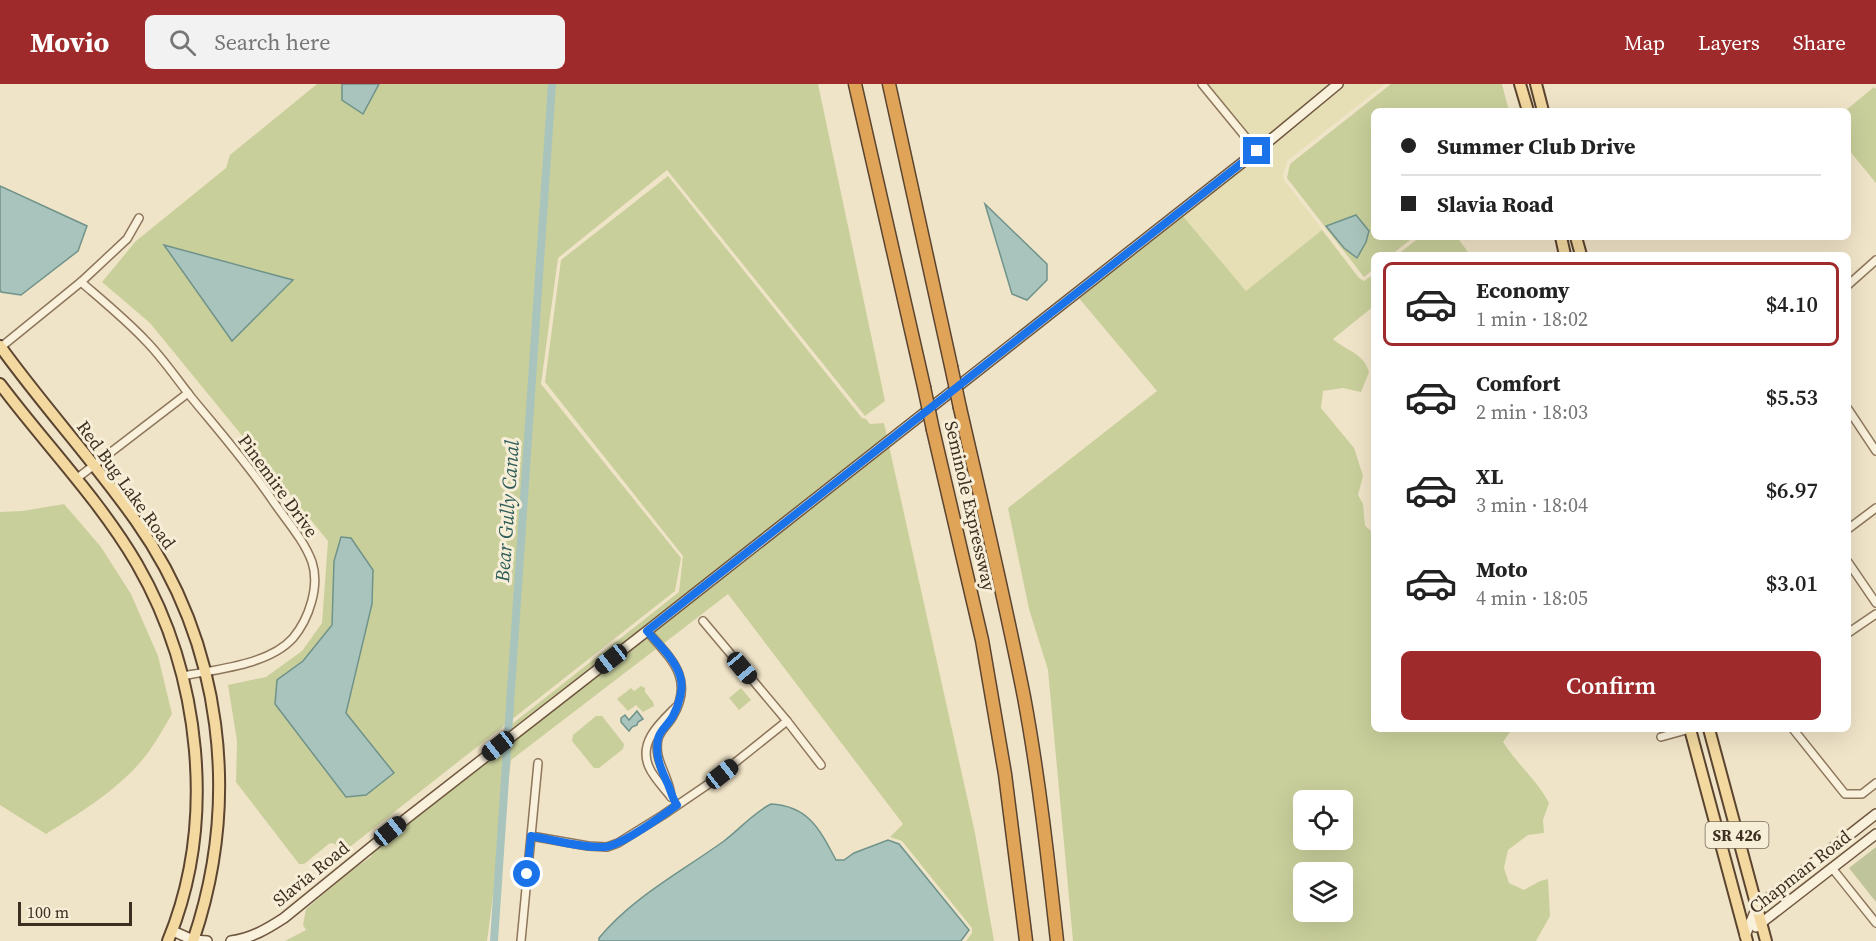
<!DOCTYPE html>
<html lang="en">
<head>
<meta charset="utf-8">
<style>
	:root { --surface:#fff; --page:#f2f2f2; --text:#222; --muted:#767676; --line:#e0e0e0; --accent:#9e2a2b }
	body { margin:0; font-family:"Source Serif 4",serif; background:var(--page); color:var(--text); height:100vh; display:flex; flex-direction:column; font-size:22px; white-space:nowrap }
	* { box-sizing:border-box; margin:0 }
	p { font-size:20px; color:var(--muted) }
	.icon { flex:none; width:33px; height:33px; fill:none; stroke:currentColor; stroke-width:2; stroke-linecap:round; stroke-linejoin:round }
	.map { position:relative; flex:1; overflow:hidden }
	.drawer { position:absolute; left:1371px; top:168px; width:480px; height:480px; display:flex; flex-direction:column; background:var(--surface); border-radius:9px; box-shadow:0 6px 24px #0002 }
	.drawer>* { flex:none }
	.hud { position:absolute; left:1371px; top:24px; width:480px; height:132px; border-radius:9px; box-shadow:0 6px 24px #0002; display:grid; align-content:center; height:132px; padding:0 30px; background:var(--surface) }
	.tools { position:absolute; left:1293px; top:706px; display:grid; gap:12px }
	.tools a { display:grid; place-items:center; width:60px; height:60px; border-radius:9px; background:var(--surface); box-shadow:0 6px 24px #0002; font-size:30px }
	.scale { position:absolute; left:18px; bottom:15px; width:114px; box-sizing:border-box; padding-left:6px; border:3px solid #3d2e20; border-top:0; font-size:16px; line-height:21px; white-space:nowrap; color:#3d2e20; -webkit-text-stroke:4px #f7eed8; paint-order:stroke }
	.end { position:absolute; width:27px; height:27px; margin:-14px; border:8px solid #1a73e8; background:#fff; box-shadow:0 0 0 3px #fff }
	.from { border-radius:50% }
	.car { position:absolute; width:18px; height:36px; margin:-18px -9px; border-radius:8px; box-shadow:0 0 4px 2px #0007; background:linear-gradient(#222 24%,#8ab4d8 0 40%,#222 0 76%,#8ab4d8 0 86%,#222 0) }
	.hud b { display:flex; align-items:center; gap:21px; height:57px; font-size:22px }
	.hud b+b { border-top:2px solid var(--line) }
	.hud i { width:15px; height:15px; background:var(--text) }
	ul { padding:10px 0 0; list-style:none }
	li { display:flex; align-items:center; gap:18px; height:84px; margin:0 12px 9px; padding:0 18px; border:3px solid transparent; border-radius:9px }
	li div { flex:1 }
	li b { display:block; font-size:22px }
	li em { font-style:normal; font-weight:600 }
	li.on { border-color:var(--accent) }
	li>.icon { width:54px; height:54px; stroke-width:1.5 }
	.button { display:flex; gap:12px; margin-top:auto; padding:12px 30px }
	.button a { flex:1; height:69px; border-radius:9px; background:var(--accent); color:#fff; font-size:24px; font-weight:600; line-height:69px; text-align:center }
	header { display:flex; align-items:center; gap:36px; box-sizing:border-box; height:84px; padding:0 30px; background:var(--accent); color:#fff }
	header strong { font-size:28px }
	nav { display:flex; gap:33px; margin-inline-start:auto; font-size:21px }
	.search { width:420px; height:54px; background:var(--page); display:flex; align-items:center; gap:15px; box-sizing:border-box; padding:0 21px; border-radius:9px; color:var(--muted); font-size:22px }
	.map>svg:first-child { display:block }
	.farmland { fill:#e6deb5 }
	.green { fill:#c9cf9b; fill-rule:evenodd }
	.cemetery { fill:#bfc49a }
	.water { fill:#a9c4bc; stroke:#6f938a; stroke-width:1.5 }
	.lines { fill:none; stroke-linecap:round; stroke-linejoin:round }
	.canal { stroke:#a9c4bc; stroke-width:8 }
	.street-casing { stroke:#8d765c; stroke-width:10 }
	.secondary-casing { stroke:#6f573f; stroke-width:12 }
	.primary-casing { stroke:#5b4430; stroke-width:14 }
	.highway-casing { stroke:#5b4430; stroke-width:15 }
	.street { stroke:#faf1dc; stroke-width:7 }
	.secondary { stroke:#faf1dc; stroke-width:9 }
	.primary { stroke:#f3d9a0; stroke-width:10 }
	.highway { stroke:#e0a458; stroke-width:12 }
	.highway-bridge-casing { stroke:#5b4430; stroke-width:15; stroke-linecap:butt }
	.highway-bridge { stroke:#e0a458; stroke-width:12 }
	.route { stroke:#1a73e8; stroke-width:8 }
	.labels { text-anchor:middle; stroke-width:6; stroke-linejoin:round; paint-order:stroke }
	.shield { fill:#f7eed8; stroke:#756857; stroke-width:1.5 }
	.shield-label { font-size:16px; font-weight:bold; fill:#3d2e20 }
	.street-label { font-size:18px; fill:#3d2e20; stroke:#f7eed8 }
	.water-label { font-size:20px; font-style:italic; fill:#2f5d5a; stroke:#f7eed8 }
</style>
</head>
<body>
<header>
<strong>Movio</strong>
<div class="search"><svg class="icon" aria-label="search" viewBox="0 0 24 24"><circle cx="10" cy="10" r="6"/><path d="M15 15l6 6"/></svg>Search here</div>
<nav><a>Map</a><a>Layers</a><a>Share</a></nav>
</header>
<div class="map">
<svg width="1876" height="857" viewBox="0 0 1876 857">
	<rect width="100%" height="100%" fill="#f0e4c8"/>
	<g class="farmland">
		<polygon points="1208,0 1331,0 1257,61"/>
		<polygon points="1345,0 1385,0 1287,77 1283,92 1284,96 1360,194 1322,146 1246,207 1182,131"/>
	</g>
	<g class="green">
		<polygon points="317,0 818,0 885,317 865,332 667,86 558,174 541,300 681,474 675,507 346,766 339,765 335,760 330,759 304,780 299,780 236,698 237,657 228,601 266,593 302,567 322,539 328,457 150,239 102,198 136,157 226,84 230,71"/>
		<polygon points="1391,0 1502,0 1509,27 1374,27 1374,153 1414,153 1391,171 1374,171 1374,185 1364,193 1287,94 1290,80"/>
		<polygon points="1874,3 1876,5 1876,99 1848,65 1848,27 1845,27"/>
		<polygon points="668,92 862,334 866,335 870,340 884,339 887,352 493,660 493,655 679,508 683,472 545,298 561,176"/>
		<path d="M1182 131 1246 207 1322 146 1359 194 1364 197 1374 190V222L1333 255C1346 267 1363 268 1369 288L1361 308 1343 304 1323 307 1321 324 1354 364 1363 392 1358 411 1363 420 1365 442 1374 449V645H1512L1503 658C1517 680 1537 696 1549 719L1543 736 1544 749 1528 751 1508 766 1504 784 1509 799 1524 806 1540 797 1548 795 1550 832 1536 857H1073L1048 586 1029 525 1008 424 1157 307 1078 213ZM1304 717H1342V756H1304ZM1304 789H1342V828H1304Z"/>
		<polygon points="1420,153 1457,153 1470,171 1397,171"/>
		<polygon points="889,362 975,749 994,857 966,857 972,849 972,844 902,757 890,753 903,740 728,510 663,560 653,548"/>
		<path d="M64 420 101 463 131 510 158 572 172 630C164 643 157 657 147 670 121 704 83 727 46 750L0 721V428L23 427Z"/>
		<polygon points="647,553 656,565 511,676 487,857 285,857 306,846 303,841 306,825 352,786 372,772 371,769"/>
		<polygon points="641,602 645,604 645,608 653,618 654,622 643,628 636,621 628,627 617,615 631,604 634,607"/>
		<polygon points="741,604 751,616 739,626 729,614"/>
		<polygon points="596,632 602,632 624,660 623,665 599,684 594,684 572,657 573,651"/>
	</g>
	<polygon class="cemetery" points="1876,763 1876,818 1849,784"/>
	<g class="water">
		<polygon points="342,0 379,0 363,30 342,16"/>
		<polygon points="0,102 87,142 78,167 21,211 1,208 0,205"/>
		<polygon points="985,120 1047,180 1047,196 1027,216 1012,210"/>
		<polygon points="1356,131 1369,147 1366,158 1357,174 1344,164 1326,142"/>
		<polygon points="164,161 293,196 232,257"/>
		<polygon points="341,453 351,454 373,486 372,520 346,629 394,689 366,711 346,713 275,620 277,596 303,577 332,541 334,477"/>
		<polygon points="637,627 643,635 638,638 637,641 632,643 629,647 621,638 621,634 625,631 629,636"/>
		<path d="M771 720C809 722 820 746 836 776H844L854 769 888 756 899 760 969 846 961 857H599V854C633 813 681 788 724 757 740 745 753 729 771 720Z"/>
	</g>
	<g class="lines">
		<polyline class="canal" points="494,857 552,0"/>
		<defs>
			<g id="street">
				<polyline points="1202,0 1257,67"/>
				<path d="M81 198C103 217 125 235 145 256 162 273 176 294 191 313 219 347 248 380 273 417 286 436 304 456 312 478 320 502 309 535 293 554 269 581 217 585 183 592"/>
				<polyline points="1848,201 1876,176"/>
				<polyline points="1,263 81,198 127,155 139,134"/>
				<polyline points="1848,325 1876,367"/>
				<polyline points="76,395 188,309"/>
				<polyline points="1848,445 1876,424"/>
				<polyline points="1848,478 1876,519"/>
				<polyline points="703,537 787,637 821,681"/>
				<path d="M647 547C670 574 695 594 673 632 669 640 660 646 658 655 653 677 670 692 671 713"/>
				<polyline points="1848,549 1876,530"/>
				<polyline points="1793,645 1845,710 1862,710 1876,699"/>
				<polyline points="1661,653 1690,645"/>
				<path d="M671 713C664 704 653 693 649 683 638 658 660 639 676 623"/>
				<polyline points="531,752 588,762 607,763 618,759 663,731 707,701 787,637"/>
				<polyline points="1832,784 1876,839"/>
				<polyline points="521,857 538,679"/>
			</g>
			<g id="secondary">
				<polyline points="1756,843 1876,750"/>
				<polyline points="173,847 193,856 207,857"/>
				<polyline points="1745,852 1757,823 1876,730"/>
				<path d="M231 857C252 854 267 845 284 834L407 734 647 547 1257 67 1338 0"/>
			</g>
			<g id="primary">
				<polyline points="1520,0 1528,27"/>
				<polyline points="1536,0 1543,27"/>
				<polyline points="1561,153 1565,171"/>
				<polyline points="1576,153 1581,171"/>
				<path d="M0 262C43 322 94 377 136 437 223 560 241 716 193 857"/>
				<path d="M0 300C45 360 99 415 137 480 201 591 217 738 168 857"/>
				<polyline points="1690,645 1747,857"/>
				<polyline points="1709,645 1766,857"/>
			</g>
			<g id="highway">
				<polyline points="855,0 924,303"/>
				<polyline points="889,0 951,282"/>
				<path d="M960 324C982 420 1005 516 1024 613 1039 694 1048 775 1057 857"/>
				<polyline points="933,346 982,556 1005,690 1026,857"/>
			</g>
		</defs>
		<use href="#street" class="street-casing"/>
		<use href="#secondary" class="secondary-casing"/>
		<use href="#primary" class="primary-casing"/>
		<use href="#highway" class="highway-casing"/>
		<use href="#street" class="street"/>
		<use href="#secondary" class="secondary"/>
		<use href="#primary" class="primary"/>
		<use href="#highway" class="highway"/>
		<defs>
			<g id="highway-bridge">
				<polyline points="951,282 960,324"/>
				<polyline points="924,303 933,346"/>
			</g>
		</defs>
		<use href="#highway-bridge" class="highway-bridge-casing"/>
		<use href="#highway-bridge" class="highway-bridge"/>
	</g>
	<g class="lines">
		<path class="route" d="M527 790 531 752C555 756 581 764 605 763 622 761 662 732 677 721 671 713 671 705 666 696 660 683 655 670 658 655 659 647 669 640 673 632 679 621 684 604 680 592 675 575 658 560 647 547L1257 67"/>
	</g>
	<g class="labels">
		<rect class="shield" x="1705.5" y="738" width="63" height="26" rx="4.5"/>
		<g class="shield-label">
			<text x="1737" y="757">SR 426</text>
		</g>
		<g class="street-label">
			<text transform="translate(126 401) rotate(54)" y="6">Red Bug Lake Road</text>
			<text transform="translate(278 402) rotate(54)" y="6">Pinemire Drive</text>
			<text transform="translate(970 422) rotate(77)" y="6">Seminole Expressway</text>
			<text transform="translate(1800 788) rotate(-38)" y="6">Chapman Road</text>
			<text transform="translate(311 790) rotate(-39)" y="6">Slavia Road</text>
		</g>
		<g class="water-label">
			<text transform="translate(507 427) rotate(-86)" y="7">Bear Gully Canal</text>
		</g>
	</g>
</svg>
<div class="tools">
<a><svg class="icon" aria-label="locate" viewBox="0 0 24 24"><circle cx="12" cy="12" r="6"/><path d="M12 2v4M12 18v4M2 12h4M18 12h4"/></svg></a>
<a><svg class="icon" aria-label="layers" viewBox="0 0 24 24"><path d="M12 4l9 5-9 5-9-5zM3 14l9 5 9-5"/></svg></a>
</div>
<div class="scale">100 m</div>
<i class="end from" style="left:527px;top:790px"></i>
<i class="end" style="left:1257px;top:67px"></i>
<i class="car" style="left:611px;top:575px;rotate:232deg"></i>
<i class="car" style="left:742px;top:584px;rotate:140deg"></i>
<i class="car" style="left:498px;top:662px;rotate:232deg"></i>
<i class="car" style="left:722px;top:690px;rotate:52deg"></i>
<i class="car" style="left:390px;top:747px;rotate:51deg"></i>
<div class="hud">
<b><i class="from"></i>Summer Club Drive</b>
<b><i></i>Slavia Road</b>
</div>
<section class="drawer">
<ul>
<li class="on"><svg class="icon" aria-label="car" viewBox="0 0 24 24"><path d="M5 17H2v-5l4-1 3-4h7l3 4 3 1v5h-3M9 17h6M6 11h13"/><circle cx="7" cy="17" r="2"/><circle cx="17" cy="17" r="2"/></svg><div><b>Economy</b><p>1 min · 18:02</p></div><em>$4.10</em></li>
<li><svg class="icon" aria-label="car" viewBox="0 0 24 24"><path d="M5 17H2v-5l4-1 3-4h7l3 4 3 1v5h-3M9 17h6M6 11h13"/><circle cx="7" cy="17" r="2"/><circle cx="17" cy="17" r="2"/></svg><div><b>Comfort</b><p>2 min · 18:03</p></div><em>$5.53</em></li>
<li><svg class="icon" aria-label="car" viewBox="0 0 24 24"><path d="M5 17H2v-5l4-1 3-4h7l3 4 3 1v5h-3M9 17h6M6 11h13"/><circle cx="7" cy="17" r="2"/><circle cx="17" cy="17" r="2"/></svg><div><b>XL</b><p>3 min · 18:04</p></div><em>$6.97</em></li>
<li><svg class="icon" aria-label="car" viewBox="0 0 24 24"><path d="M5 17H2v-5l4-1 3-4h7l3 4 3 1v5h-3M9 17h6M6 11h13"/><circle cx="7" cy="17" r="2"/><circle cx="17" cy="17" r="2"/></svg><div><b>Moto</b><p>4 min · 18:05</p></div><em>$3.01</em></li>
</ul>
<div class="button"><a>Confirm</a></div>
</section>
</div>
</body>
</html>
